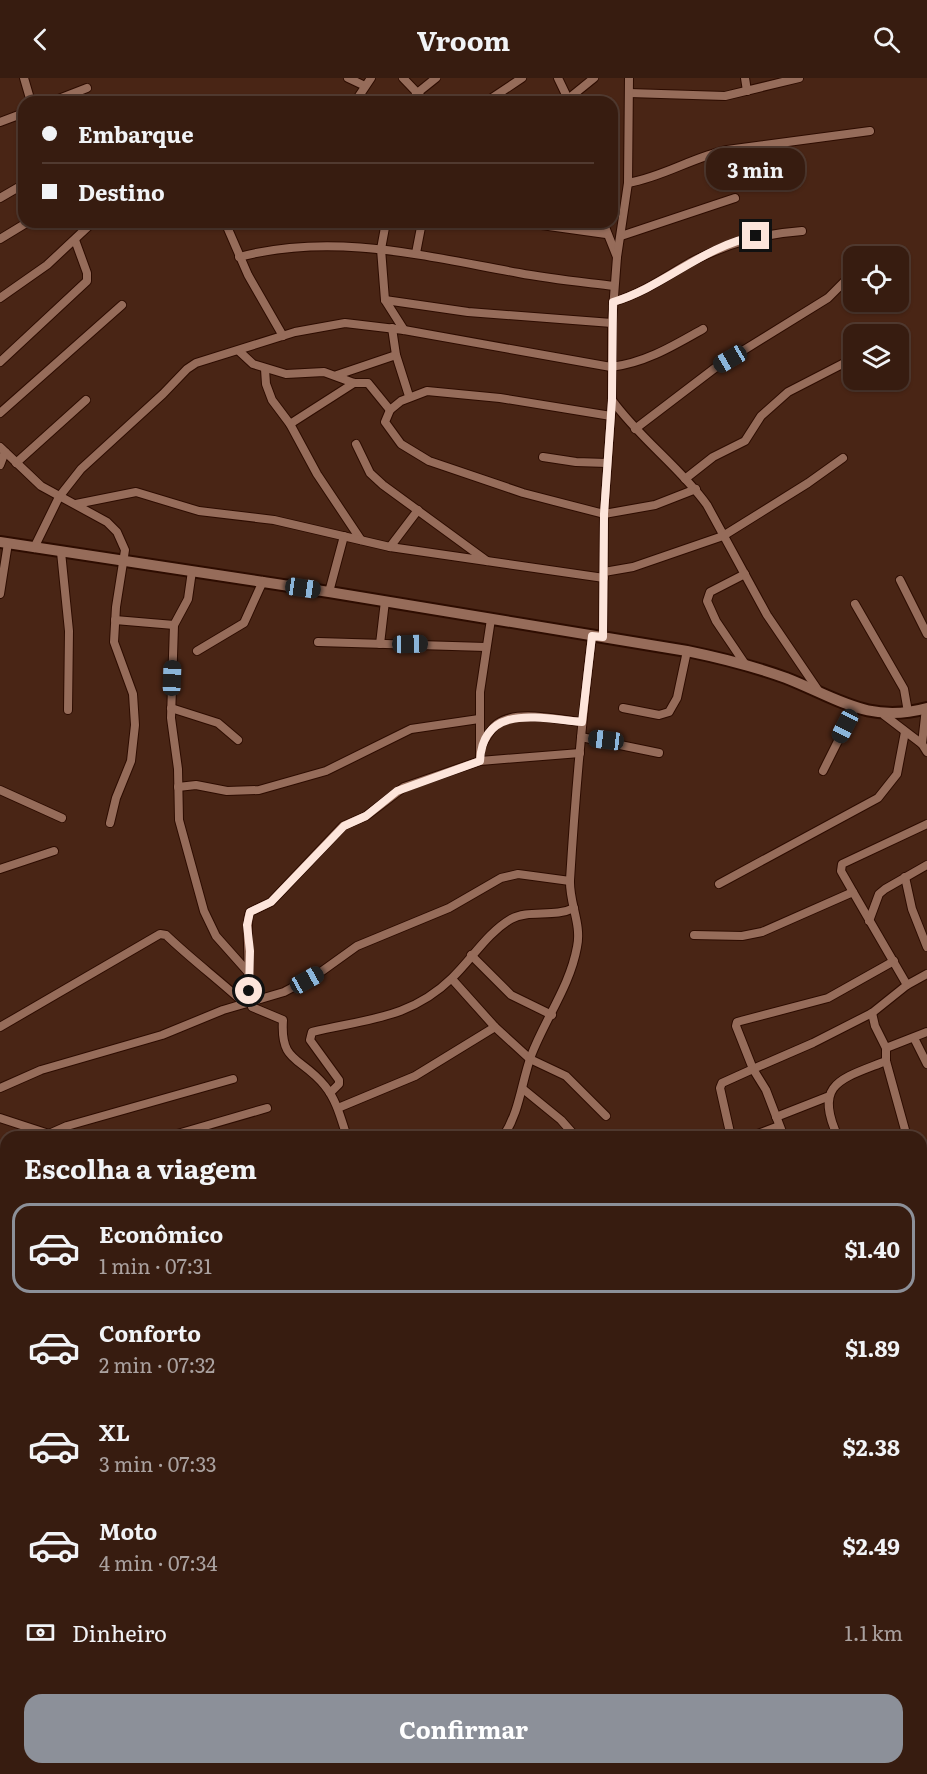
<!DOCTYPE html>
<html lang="pt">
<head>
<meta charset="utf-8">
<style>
	:root { --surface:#371c10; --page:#42291e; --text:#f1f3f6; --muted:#aaa19f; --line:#513a30; --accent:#8c9099 }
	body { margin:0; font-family:Literata,serif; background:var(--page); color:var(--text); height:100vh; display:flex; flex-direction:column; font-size:22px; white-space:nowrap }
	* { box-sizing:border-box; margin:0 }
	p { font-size:20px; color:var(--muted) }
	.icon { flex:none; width:33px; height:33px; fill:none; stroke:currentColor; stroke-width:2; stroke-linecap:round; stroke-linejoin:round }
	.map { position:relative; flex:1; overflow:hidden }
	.panel { position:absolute; left:0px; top:1053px; width:927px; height:644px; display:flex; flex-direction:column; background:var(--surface); border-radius:18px 18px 0 0; box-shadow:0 2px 4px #0004,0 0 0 2px var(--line) }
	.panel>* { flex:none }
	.hud { position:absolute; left:18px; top:18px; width:600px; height:132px; border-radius:18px; box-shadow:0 2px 4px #0004,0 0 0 2px var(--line); display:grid; align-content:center; height:132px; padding:0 24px; background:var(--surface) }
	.tools { position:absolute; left:843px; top:168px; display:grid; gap:12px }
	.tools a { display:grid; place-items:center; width:66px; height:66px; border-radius:12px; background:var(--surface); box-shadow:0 2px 4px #0004,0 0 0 2px var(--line); font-size:30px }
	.end { position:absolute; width:27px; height:27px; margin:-14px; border:8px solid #fde5db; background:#111; box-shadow:0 0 0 3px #111 }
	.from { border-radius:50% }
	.bubble { position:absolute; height:42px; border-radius:18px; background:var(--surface); box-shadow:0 2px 4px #0004,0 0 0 2px var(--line); font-size:20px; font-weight:700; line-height:42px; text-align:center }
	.car { position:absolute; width:18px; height:36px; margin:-18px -9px; border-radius:8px; box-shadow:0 0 4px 2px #0007; background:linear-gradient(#222 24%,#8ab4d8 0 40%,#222 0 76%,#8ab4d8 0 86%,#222 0) }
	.hud b { display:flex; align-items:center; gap:21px; height:57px; font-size:22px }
	.hud b+b { border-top:2px solid var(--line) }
	.hud i { width:15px; height:15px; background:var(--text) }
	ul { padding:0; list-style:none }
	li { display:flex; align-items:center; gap:18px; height:90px; margin:0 12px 9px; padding:0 12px; border:3px solid transparent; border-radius:18px }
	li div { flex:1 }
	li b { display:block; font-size:22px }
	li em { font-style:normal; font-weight:700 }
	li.active { border-color:var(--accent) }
	li>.icon { width:54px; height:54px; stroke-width:1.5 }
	h2 { padding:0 24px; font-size:27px; line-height:72px }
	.pay { display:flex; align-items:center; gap:15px; height:66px; padding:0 24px; font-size:22px }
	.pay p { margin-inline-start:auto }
	.primary-button { display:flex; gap:12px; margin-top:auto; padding:12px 24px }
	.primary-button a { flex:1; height:69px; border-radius:18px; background:var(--accent); color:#fff; font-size:24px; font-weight:700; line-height:69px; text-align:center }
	header { display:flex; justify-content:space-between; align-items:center; height:78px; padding:0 24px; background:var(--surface); font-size:27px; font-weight:700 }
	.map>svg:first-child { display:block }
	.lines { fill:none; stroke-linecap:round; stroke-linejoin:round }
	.street-casing { stroke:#2d0c00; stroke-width:10 }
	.secondary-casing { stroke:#2d0c00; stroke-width:14 }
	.street { stroke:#966c5a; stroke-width:8 }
	.secondary { stroke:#966c5a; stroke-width:10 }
	.route { stroke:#fde5db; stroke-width:8 }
</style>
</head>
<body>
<header><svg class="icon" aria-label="back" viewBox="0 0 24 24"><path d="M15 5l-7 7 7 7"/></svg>Vroom<svg class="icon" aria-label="search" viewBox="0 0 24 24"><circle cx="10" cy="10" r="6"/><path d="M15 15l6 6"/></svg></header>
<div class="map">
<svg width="927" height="1696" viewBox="0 0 927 1696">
	<rect width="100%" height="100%" fill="#492515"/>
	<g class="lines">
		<defs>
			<g id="street">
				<polyline points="24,0 31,24"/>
				<polyline points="348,0 365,8"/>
				<polyline points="403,0 426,24"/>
				<polyline points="558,0 569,23"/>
				<polyline points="745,0 747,13"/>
				<polyline points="629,15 725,18 799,0"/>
				<polyline points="416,16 436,0"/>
				<polyline points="568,21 594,0"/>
				<polyline points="51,24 87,10"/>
				<polyline points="355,24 371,0"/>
				<polyline points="486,24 522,0"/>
				<polyline points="0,44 24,35"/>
				<path d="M628 105C663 99 693 79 727 72L870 53"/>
				<polyline points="0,120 24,106"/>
				<polyline points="225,144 248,197 283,258"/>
				<polyline points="386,144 381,171 385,222 404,252"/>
				<polyline points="520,144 606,156"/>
				<polyline points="603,144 617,179 612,245 612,322 604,436 603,559"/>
				<polyline points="621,158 735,120"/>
				<polyline points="0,161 28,144"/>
				<polyline points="416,175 422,144"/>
				<path d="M239 179C334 154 424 178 519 195 550 201 582 204 614 208"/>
				<polyline points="617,179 628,105 629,0"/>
				<polyline points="0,220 47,187 93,144"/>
				<polyline points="385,222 468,234 612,245"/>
				<path d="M613 224C643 215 665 199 691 184 728 165 761 156 802 153"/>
				<polyline points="392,250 396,277 409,318"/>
				<polyline points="892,256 894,255"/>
				<polyline points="239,273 253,286 286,296 324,294 354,305 368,305 390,332"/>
				<polyline points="0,284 87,203 87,195 75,162"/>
				<polyline points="265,291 266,306 272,322 290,346 317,396 361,462"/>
				<polyline points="337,297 396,277"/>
				<path d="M612 322C640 361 680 389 707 427L767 537 820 615"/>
				<polyline points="0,335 122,227"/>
				<polyline points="611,338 500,320 427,313 401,323 390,332 385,344 401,366 429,383 523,415 604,436 655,427 696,411"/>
				<polyline points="290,346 354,305"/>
				<polyline points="635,351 715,290 828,220 853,195"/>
				<polyline points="356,366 370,395 383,407 487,483"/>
				<polyline points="0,369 41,408 107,444 117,454 125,472 116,529 114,564 133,616 135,647 131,683 116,720 110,745"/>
				<polyline points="543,379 576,384 607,385"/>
				<polyline points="16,385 86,322"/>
				<polyline points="0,387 5,374"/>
				<polyline points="685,401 713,379 745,363 761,338 788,314 854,280"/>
				<polyline points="76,426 136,414 199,433 274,442 390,469 604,500"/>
				<polyline points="390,469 418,432"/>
				<path d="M34 470 59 419 81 391 163 316 187 291 196 285 295 254 345 245 404 252 611 289C645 285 673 268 703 251"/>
				<polyline points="61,474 69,553 68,632"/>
				<path d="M192 493 188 521 174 547 171 640 178 691 179 742 204 833 216 858 248 894 252 929 283 942C280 986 301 978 325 1008 337 1023 341 1041 347 1059"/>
				<polyline points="604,494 633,489 723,458 808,405 843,380"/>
				<polyline points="900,502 927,556"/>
				<polyline points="329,514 344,458"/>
				<polyline points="0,516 8,465"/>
				<polyline points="855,526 904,611 908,634"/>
				<polyline points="115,542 174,547"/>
				<polyline points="318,564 486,569"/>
				<polyline points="380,566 385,523"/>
				<polyline points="197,573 244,545 263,503"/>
				<polyline points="745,586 716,543 707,523 710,514 745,496"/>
				<polyline points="171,630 218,645 238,662"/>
				<polyline points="623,630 659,637 669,634 677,620 687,573"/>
				<polyline points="884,637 922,666 927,674"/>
				<polyline points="581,659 659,675"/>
				<polyline points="922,666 926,630"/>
				<path d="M481 669C485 662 490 651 497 646 518 631 558 642 582 644"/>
				<polyline points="480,683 480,614 491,541"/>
				<polyline points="823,693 855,629"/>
				<polyline points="178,709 196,707 227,713 259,712 326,693 411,651 479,641"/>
				<polyline points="0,712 62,740"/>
				<polyline points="0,791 54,773"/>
				<polyline points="905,799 912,831 927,869"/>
				<polyline points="719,806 878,720 897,696 905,654"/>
				<polyline points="853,814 841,793 842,786 927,746"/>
				<polyline points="869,843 879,816 885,811 927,787"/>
				<polyline points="694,857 742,858 762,854 853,814 907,907"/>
				<polyline points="471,877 511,917 552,937"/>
				<path d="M248 894C250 879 245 844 250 834L271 824 343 748 366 738 404 709 480 683 580 675"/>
				<polyline points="452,901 495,949 530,981 566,998 606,1038"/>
				<polyline points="872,935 875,948 886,970 886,983 907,1059"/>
				<path d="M0 949 160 856 166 857C191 881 219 902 244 925"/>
				<polyline points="914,960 927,986"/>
				<polyline points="886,970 927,954"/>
				<polyline points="0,1010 41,992 162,957 223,932 284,914 318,896 357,868 449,830 501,800 518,796 570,803"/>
				<polyline points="523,1011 561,1042 576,1059"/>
				<path d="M330 1015 339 1006V1002L310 962 312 954C366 941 410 941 452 900 472 881 487 855 511 841 529 831 554 840 574 830"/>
				<polyline points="338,1030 415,998 495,949"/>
				<polyline points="776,1039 827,1019"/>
				<polyline points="0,1040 58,1059"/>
				<polyline points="49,1056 67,1048 233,1001"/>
				<polyline points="167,1059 267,1030"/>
				<path d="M503 1059C520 1033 521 1006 531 978 545 941 570 908 577 869 582 846 569 825 570 802 575 721 582 639 592 558"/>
				<polyline points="731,1059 720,1010 722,1005 753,991 736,948 737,944 828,920 894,883"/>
				<polyline points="750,1059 779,1048"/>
				<polyline points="784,1059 766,1012 753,991 813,965 872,935 907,907 927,896"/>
				<path d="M838 1059C813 1005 841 1001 886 983"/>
				<polyline points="921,1105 927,1123"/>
				<polyline points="0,1110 6,1105"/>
				<polyline points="0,1131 6,1131"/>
				<polyline points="921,1259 927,1256"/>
				<polyline points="921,1264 927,1278"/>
				<polyline points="921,1322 927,1319"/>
				<polyline points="921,1387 927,1398"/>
				<polyline points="0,1455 6,1455"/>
				<polyline points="921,1506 927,1518"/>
				<polyline points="921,1551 927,1552"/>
				<polyline points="921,1588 927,1585"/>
				<polyline points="921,1652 927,1650"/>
				<polyline points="381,1690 382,1696"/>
				<polyline points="804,1690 806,1696"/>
				<polyline points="459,1696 482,1690"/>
				<polyline points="623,1696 640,1690"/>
				<polyline points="753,1696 765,1690"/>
				<polyline points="850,1696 865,1690"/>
			</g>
			<path id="secondary" d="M0 464 329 514 687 573C721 580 753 588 786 600 837 620 869 646 927 630"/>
		</defs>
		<use href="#street" class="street-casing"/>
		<use href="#secondary" class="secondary-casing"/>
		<use href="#street" class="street"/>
		<use href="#secondary" class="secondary"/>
	</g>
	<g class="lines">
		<path class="route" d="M249 913 250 873 247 847 250 834 271 824 344 748 366 738 397 713 480 683C483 624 542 641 582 644L592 558 603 559 604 436 612 322 613 224C664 209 703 168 756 158"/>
	</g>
</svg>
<div class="tools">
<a><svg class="icon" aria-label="locate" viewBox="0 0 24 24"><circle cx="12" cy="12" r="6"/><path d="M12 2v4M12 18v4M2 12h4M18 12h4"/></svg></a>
<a><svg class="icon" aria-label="layers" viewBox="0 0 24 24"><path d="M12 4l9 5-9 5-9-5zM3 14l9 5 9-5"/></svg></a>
</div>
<i class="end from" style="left:249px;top:913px"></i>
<i class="end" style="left:756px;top:158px"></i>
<div class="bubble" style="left:706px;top:70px;width:99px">3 min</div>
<i class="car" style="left:730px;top:281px;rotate:240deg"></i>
<i class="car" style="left:303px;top:510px;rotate:98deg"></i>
<i class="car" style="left:410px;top:566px;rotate:89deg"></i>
<i class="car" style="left:172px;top:600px;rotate:2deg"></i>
<i class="car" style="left:845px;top:648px;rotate:207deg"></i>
<i class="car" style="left:606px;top:662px;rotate:277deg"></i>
<i class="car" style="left:307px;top:902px;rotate:61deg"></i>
<div class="hud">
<b><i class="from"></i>Embarque</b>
<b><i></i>Destino</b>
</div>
<section class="panel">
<h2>Escolha a viagem</h2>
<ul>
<li class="active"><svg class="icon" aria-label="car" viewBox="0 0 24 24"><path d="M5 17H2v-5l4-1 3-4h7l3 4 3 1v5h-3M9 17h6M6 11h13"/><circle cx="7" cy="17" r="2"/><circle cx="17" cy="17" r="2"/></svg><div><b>Econômico</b><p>1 min · 07:31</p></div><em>$1.40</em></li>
<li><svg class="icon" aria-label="car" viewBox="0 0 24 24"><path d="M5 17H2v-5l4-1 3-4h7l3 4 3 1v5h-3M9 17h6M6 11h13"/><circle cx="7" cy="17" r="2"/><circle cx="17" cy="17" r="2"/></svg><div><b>Conforto</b><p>2 min · 07:32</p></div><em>$1.89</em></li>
<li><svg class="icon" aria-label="car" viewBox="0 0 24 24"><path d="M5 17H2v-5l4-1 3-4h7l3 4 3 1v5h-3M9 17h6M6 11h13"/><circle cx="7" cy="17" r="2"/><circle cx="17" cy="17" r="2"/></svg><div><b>XL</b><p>3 min · 07:33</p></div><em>$2.38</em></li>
<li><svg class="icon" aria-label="car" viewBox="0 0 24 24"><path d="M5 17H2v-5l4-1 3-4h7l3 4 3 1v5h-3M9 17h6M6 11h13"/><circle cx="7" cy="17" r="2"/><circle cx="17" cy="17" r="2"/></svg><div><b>Moto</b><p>4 min · 07:34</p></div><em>$2.49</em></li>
</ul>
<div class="pay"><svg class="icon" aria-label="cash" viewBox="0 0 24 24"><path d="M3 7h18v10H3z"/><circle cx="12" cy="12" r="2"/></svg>Dinheiro<p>1.1 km</p></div>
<div class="primary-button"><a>Confirmar</a></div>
</section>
</div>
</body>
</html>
